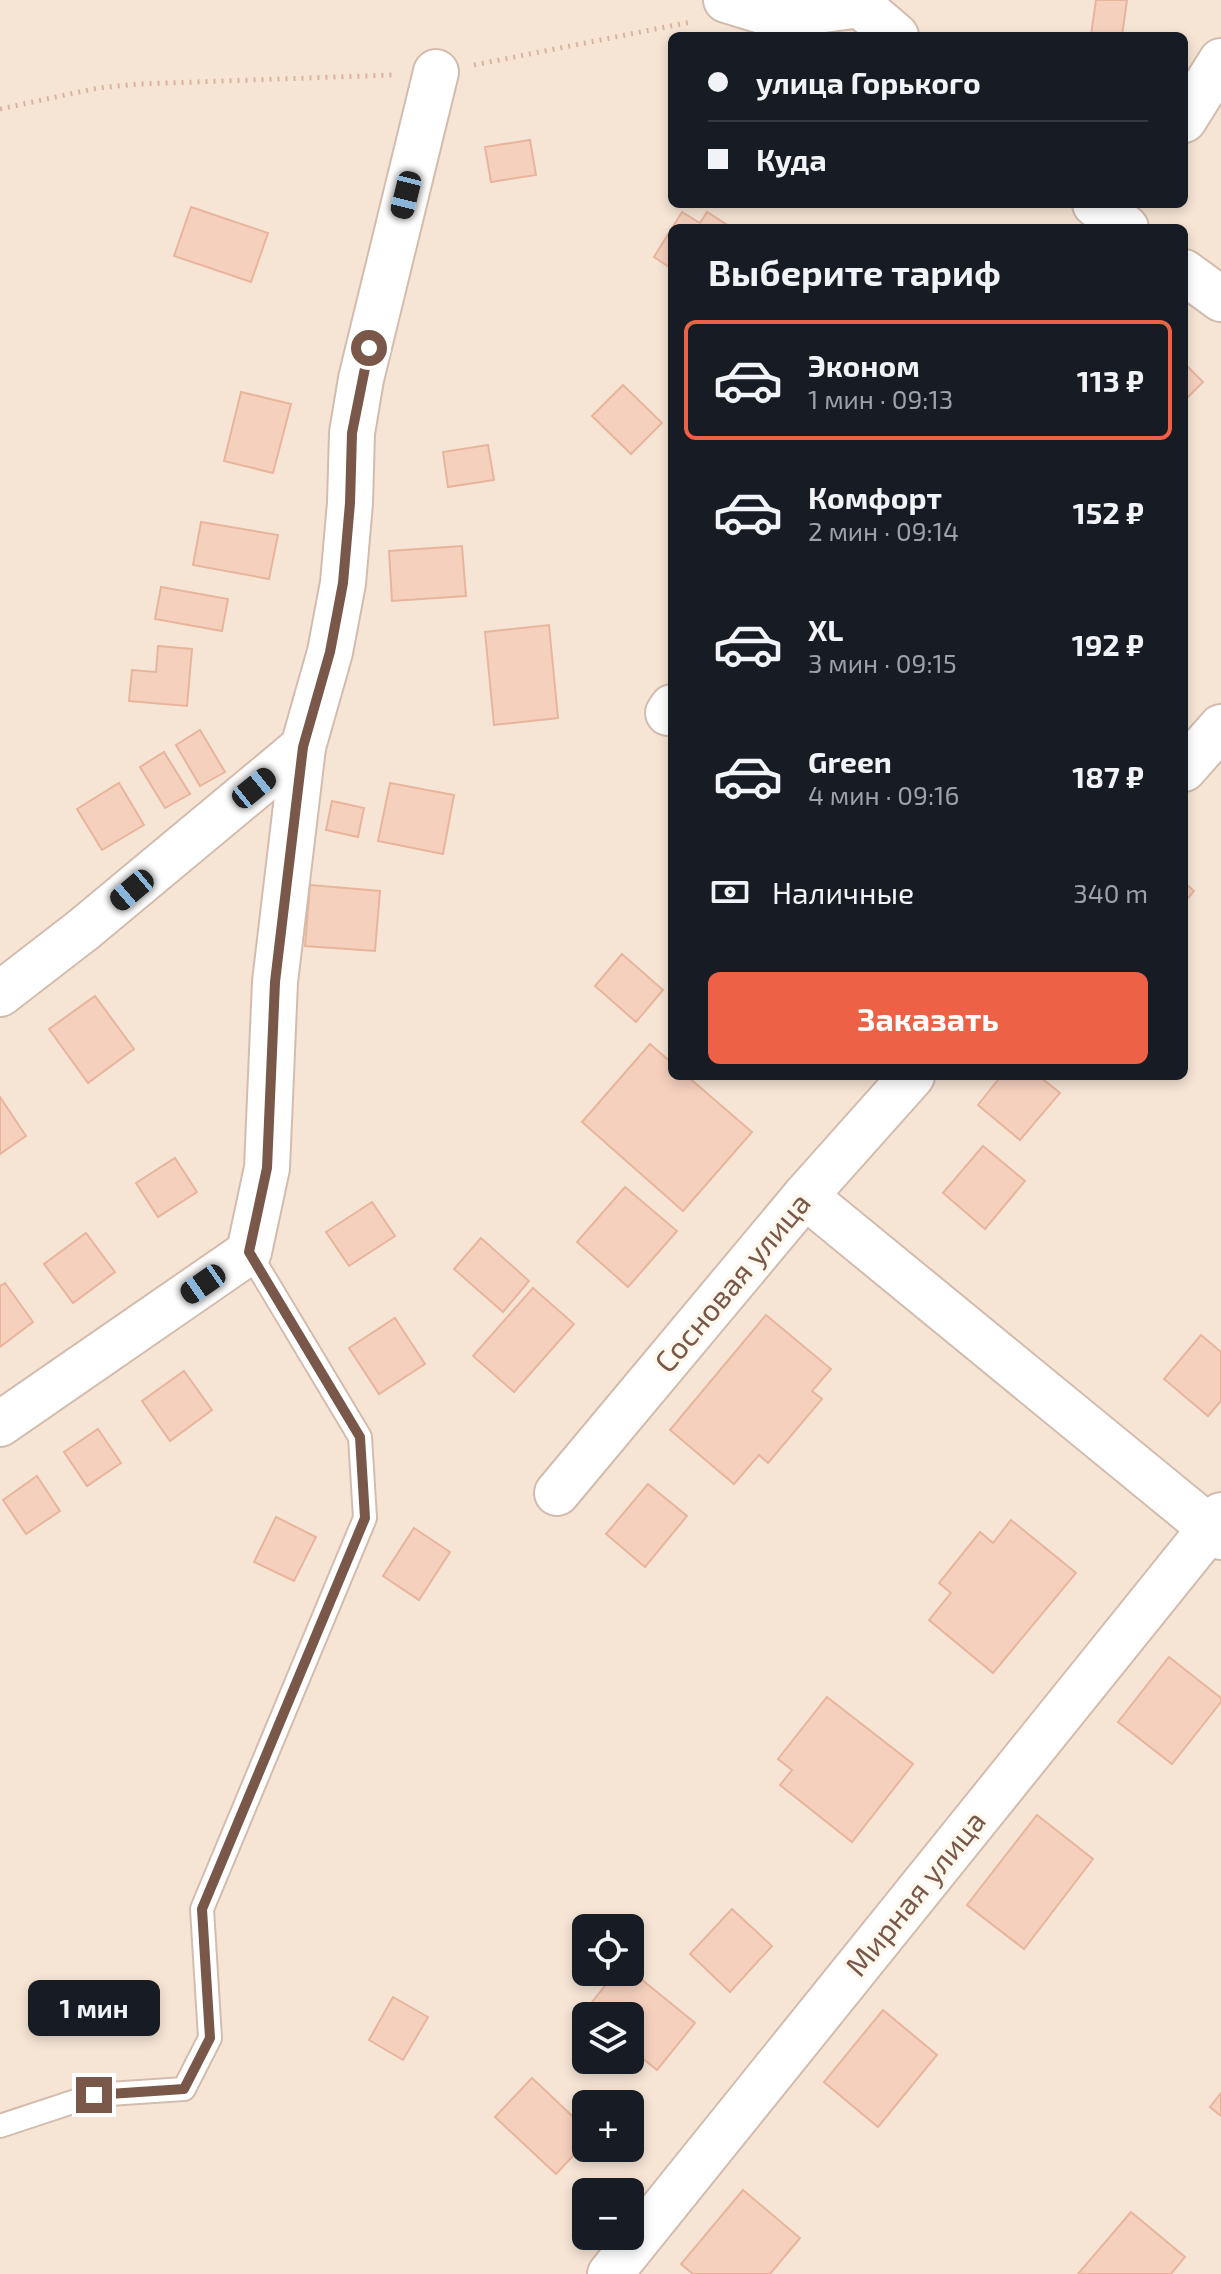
<!DOCTYPE html>
<html lang="ru">
<head>
<meta charset="utf-8">
<style>
	:root { --surface:#171b24; --page:#242831; --text:#f1f3f6; --muted:#9ea1a6; --line:#363941; --accent:#ed6246 }
	body { margin:0; font-family:"Exo 2",sans-serif; background:var(--page); color:var(--text); height:100vh; display:flex; flex-direction:column; font-size:30px; white-space:nowrap }
	* { box-sizing:border-box; margin:0 }
	p { font-size:26px; color:var(--muted) }
	.icon { flex:none; width:44px; height:44px; fill:none; stroke:currentColor; stroke-width:2; stroke-linecap:round; stroke-linejoin:round }
	.map { position:relative; flex:1; overflow:hidden }
	.drawer { position:absolute; left:668px; top:224px; width:520px; height:856px; display:flex; flex-direction:column; background:var(--surface); border-radius:12px; box-shadow:0 4px 12px #0003 }
	.drawer>* { flex:none }
	.top-card { position:absolute; left:668px; top:32px; width:520px; height:176px; border-radius:12px; box-shadow:0 4px 12px #0003; display:grid; align-content:center; height:176px; padding:0 40px; background:var(--surface) }
	.controls { position:absolute; left:572px; top:1914px; display:grid; gap:16px }
	.controls a { display:grid; place-items:center; width:72px; height:72px; border-radius:12px; background:var(--surface); box-shadow:0 4px 12px #0003; font-size:40px }
	.end { position:absolute; width:36px; height:36px; margin:-18px; border:10px solid #795849; background:#fff; box-shadow:0 0 0 4px #fff }
	.from { border-radius:50% }
	.bubble { position:absolute; height:56px; border-radius:12px; background:var(--surface); box-shadow:0 4px 12px #0003; font-size:26px; font-weight:700; line-height:56px; text-align:center }
	.car { position:absolute; width:24px; height:48px; margin:-24px -12px; border-radius:10px; box-shadow:0 0 6px 2px #0007; background:linear-gradient(#222 24%,#8ab4d8 0 40%,#222 0 76%,#8ab4d8 0 86%,#222 0) }
	.top-card b { display:flex; align-items:center; gap:28px; height:76px; font-size:30px }
	.top-card b+b { border-top:2px solid var(--line) }
	.top-card i { width:20px; height:20px; background:var(--text) }
	ul { padding:0; list-style:none }
	li { display:flex; align-items:center; gap:24px; height:120px; margin:0 16px 12px; padding:0 24px; border:4px solid transparent; border-radius:12px }
	li div { flex:1 }
	li b { display:block; font-size:30px }
	li em { font-style:normal; font-weight:700 }
	li.on { border-color:var(--accent) }
	li>.icon { width:72px; height:72px; stroke-width:1.5 }
	h2 { padding:0 40px; font-size:36px; line-height:96px }
	.pay { display:flex; align-items:center; gap:20px; height:88px; padding:0 40px; font-size:30px }
	.pay p { margin-inline-start:auto }
	.cta { display:flex; gap:16px; margin-top:auto; padding:16px 40px }
	.cta a { flex:1; height:92px; border-radius:12px; background:var(--accent); color:#fff; font-size:32px; font-weight:700; line-height:92px; text-align:center }
	.map>svg:first-child { display:block }
	.residential { fill:#f6e5d5; fill-rule:evenodd }
	.building { fill:#f5d0bd; stroke:#e8b59c; stroke-width:2 }
	.lines { fill:none; stroke-linecap:round; stroke-linejoin:round }
	.service-casing { stroke:#d3bcae; stroke-width:26 }
	.minor-casing { stroke:#d3bcae; stroke-width:48 }
	.path { stroke:#dab39f; stroke-width:5; stroke-dasharray:2 6; stroke-linecap:butt }
	.service { stroke:#fff; stroke-width:22 }
	.minor { stroke:#fff; stroke-width:44 }
	.route { stroke:#795849; stroke-width:10 }
	.labels { text-anchor:middle; stroke-width:7; stroke-linejoin:round; paint-order:stroke }
	.street-label { font-size:30px; fill:#795849; stroke:#fff8ee }
</style>
</head>
<body>
<div class="map">
<svg width="1221" height="2274" viewBox="0 0 1221 2274">
	<rect width="100%" height="100%" fill="#fdf3e7"/>
	<path class="residential" d="M0 0H1221V2274H0ZM672 36H1184V204H672ZM672 228H1184V1076H672ZM586 1928H630V1972H586ZM586 2016H630V2060H586ZM586 2104H630V2148H586ZM586 2192H630V2236H586Z"/>
	<g class="building">
		<polygon points="1096,0 1127,0 1122,36 1091,35"/>
		<polygon points="530,140 536,175 491,182 485,147"/>
		<polygon points="191,207 268,233 251,282 174,256"/>
		<polygon points="682,212 700,223 707,212 732,228 672,228 672,269 654,257"/>
		<polygon points="1184,363 1203,382 1184,401"/>
		<polygon points="623,385 662,423 631,454 592,416"/>
		<polygon points="241,392 291,404 273,473 224,461"/>
		<polygon points="488,445 494,480 448,487 443,452"/>
		<polygon points="201,522 278,535 269,579 193,565"/>
		<polygon points="462,546 466,596 392,601 389,551"/>
		<polygon points="161,587 228,599 222,631 155,619"/>
		<polygon points="549,625 558,718 494,725 485,632"/>
		<polygon points="158,646 192,649 187,706 129,701 132,670 156,672"/>
		<polygon points="200,730 225,772 200,786 176,745"/>
		<polygon points="164,752 190,794 165,808 140,767"/>
		<polygon points="119,783 144,825 102,850 77,809"/>
		<polygon points="390,783 454,795 443,854 378,841"/>
		<polygon points="332,801 364,808 358,837 326,830"/>
		<polygon points="1184,882 1194,891 1184,903"/>
		<polygon points="310,885 380,891 375,951 305,946"/>
		<polygon points="622,954 663,990 636,1022 595,986"/>
		<polygon points="95,996 134,1049 88,1083 49,1029"/>
		<polygon points="650,1044 672,1063 672,1076 687,1076 752,1132 683,1211 582,1122"/>
		<polygon points="1001,1076 1039,1076 1060,1093 1020,1140 978,1105"/>
		<polygon points="0,1097 26,1136 0,1154"/>
		<polygon points="983,1146 1025,1181 985,1229 943,1193"/>
		<polygon points="175,1158 197,1192 158,1217 136,1183"/>
		<polygon points="625,1187 677,1231 628,1287 577,1242"/>
		<polygon points="372,1202 395,1236 349,1266 326,1232"/>
		<polygon points="86,1233 115,1272 73,1303 44,1264"/>
		<polygon points="481,1238 529,1281 503,1312 454,1269"/>
		<polygon points="5,1283 33,1322 0,1347 0,1286"/>
		<polygon points="533,1288 574,1324 514,1392 473,1356"/>
		<polygon points="766,1315 831,1369 812,1391 822,1399 768,1463 759,1455 734,1484 670,1430"/>
		<polygon points="395,1318 425,1364 379,1394 349,1348"/>
		<polygon points="1201,1335 1221,1352 1221,1401 1208,1416 1164,1379"/>
		<polygon points="184,1371 212,1410 170,1441 142,1401"/>
		<polygon points="98,1429 121,1463 87,1486 64,1452"/>
		<polygon points="37,1476 60,1511 26,1534 3,1500"/>
		<polygon points="648,1484 687,1516 645,1567 606,1534"/>
		<polygon points="276,1517 316,1537 294,1581 254,1562"/>
		<polygon points="1011,1520 1076,1573 993,1673 929,1620 951,1593 939,1583 980,1532 993,1543"/>
		<polygon points="414,1528 450,1552 419,1600 383,1576"/>
		<polygon points="1169,1657 1221,1698 1221,1702 1172,1764 1118,1722"/>
		<polygon points="827,1697 913,1764 852,1842 780,1785 792,1770 778,1759"/>
		<polygon points="1037,1815 1093,1859 1024,1949 967,1905"/>
		<polygon points="732,1909 772,1946 730,1992 690,1954"/>
		<polygon points="630,1970 695,2023 657,2070 630,2048 630,2016 591,2016 585,2011 616,1972"/>
		<polygon points="393,1997 428,2017 403,2060 369,2040"/>
		<polygon points="883,2010 937,2055 878,2127 824,2082"/>
		<polygon points="532,2078 586,2129 586,2142 556,2174 495,2117"/>
		<polygon points="1221,2093 1221,2116 1210,2107"/>
		<polygon points="743,2190 800,2238 770,2274 693,2274 681,2264"/>
		<polygon points="1131,2212 1185,2257 1171,2274 1078,2274"/>
	</g>
	<g class="lines">
		<defs>
			<polyline id="service" points="0,2126 94,2095 184,2089 210,2038 202,1909 365,1518 360,1437 249,1252"/>
			<g id="minor">
				<polyline points="726,0 765,12 809,12 860,5"/>
				<polyline points="857,0 860,5 896,36"/>
				<polyline points="1184,120 1221,61"/>
				<polyline points="1095,204 1126,228"/>
				<polyline points="1184,272 1221,299"/>
				<polyline points="668,713 672,707"/>
				<polyline points="1184,769 1221,727"/>
				<polyline points="0,994 83,930 303,747"/>
				<polyline points="805,1196 1221,1537"/>
				<polyline points="0,1424 249,1252 267,1168 275,982 303,747 330,652 343,583 350,503 352,433 361,379 436,72"/>
				<polyline points="557,1493 805,1196 912,1076"/>
				<polyline points="610,2274 1221,1515"/>
			</g>
		</defs>
		<use href="#service" class="service-casing"/>
		<use href="#minor" class="minor-casing"/>
		<g class="path">
			<polyline points="474,65 691,22"/>
			<polyline points="0,109 98,88 139,84 392,75"/>
		</g>
		<use href="#service" class="service"/>
		<use href="#minor" class="minor"/>
	</g>
	<g class="lines">
		<polyline class="route" points="94,2095 184,2089 210,2038 202,1909 365,1518 360,1437 249,1252 267,1168 275,982 303,747 330,652 343,583 350,503 352,433 369,348"/>
	</g>
	<g class="labels">
		<g class="street-label">
			<text transform="translate(733 1283) rotate(-50)" y="10">Сосновая улица</text>
			<text transform="translate(916 1894) rotate(-51)" y="10">Мирная улица</text>
		</g>
	</g>
</svg>
<div class="controls">
<a><svg class="icon" aria-label="locate" viewBox="0 0 24 24"><circle cx="12" cy="12" r="6"/><path d="M12 2v4M12 18v4M2 12h4M18 12h4"/></svg></a>
<a><svg class="icon" aria-label="layers" viewBox="0 0 24 24"><path d="M12 4l9 5-9 5-9-5zM3 14l9 5 9-5"/></svg></a>
<a>+</a>
<a>−</a>
</div>
<i class="end from" style="left:369px;top:348px"></i>
<i class="end" style="left:94px;top:2095px"></i>
<div class="bubble" style="left:28px;top:1980px;width:132px">1 мин</div>
<i class="car" style="left:406px;top:195px;rotate:194deg"></i>
<i class="car" style="left:254px;top:788px;rotate:51deg"></i>
<i class="car" style="left:132px;top:890px;rotate:230deg"></i>
<i class="car" style="left:203px;top:1284px;rotate:235deg"></i>
<div class="top-card">
<b><i class="from"></i>улица Горького</b>
<b><i></i>Куда</b>
</div>
<section class="drawer">
<h2>Выберите тариф</h2>
<ul>
<li class="on"><svg class="icon" aria-label="car" viewBox="0 0 24 24"><path d="M5 17H2v-5l4-1 3-4h7l3 4 3 1v5h-3M9 17h6M6 11h13"/><circle cx="7" cy="17" r="2"/><circle cx="17" cy="17" r="2"/></svg><div><b>Эконом</b><p>1 мин · 09:13</p></div><em>113 ₽</em></li>
<li><svg class="icon" aria-label="car" viewBox="0 0 24 24"><path d="M5 17H2v-5l4-1 3-4h7l3 4 3 1v5h-3M9 17h6M6 11h13"/><circle cx="7" cy="17" r="2"/><circle cx="17" cy="17" r="2"/></svg><div><b>Комфорт</b><p>2 мин · 09:14</p></div><em>152 ₽</em></li>
<li><svg class="icon" aria-label="car" viewBox="0 0 24 24"><path d="M5 17H2v-5l4-1 3-4h7l3 4 3 1v5h-3M9 17h6M6 11h13"/><circle cx="7" cy="17" r="2"/><circle cx="17" cy="17" r="2"/></svg><div><b>XL</b><p>3 мин · 09:15</p></div><em>192 ₽</em></li>
<li><svg class="icon" aria-label="car" viewBox="0 0 24 24"><path d="M5 17H2v-5l4-1 3-4h7l3 4 3 1v5h-3M9 17h6M6 11h13"/><circle cx="7" cy="17" r="2"/><circle cx="17" cy="17" r="2"/></svg><div><b>Green</b><p>4 мин · 09:16</p></div><em>187 ₽</em></li>
</ul>
<div class="pay"><svg class="icon" aria-label="cash" viewBox="0 0 24 24"><path d="M3 7h18v10H3z"/><circle cx="12" cy="12" r="2"/></svg>Наличные<p>340 m</p></div>
<div class="cta"><a>Заказать</a></div>
</section>
</div>
</body>
</html>
